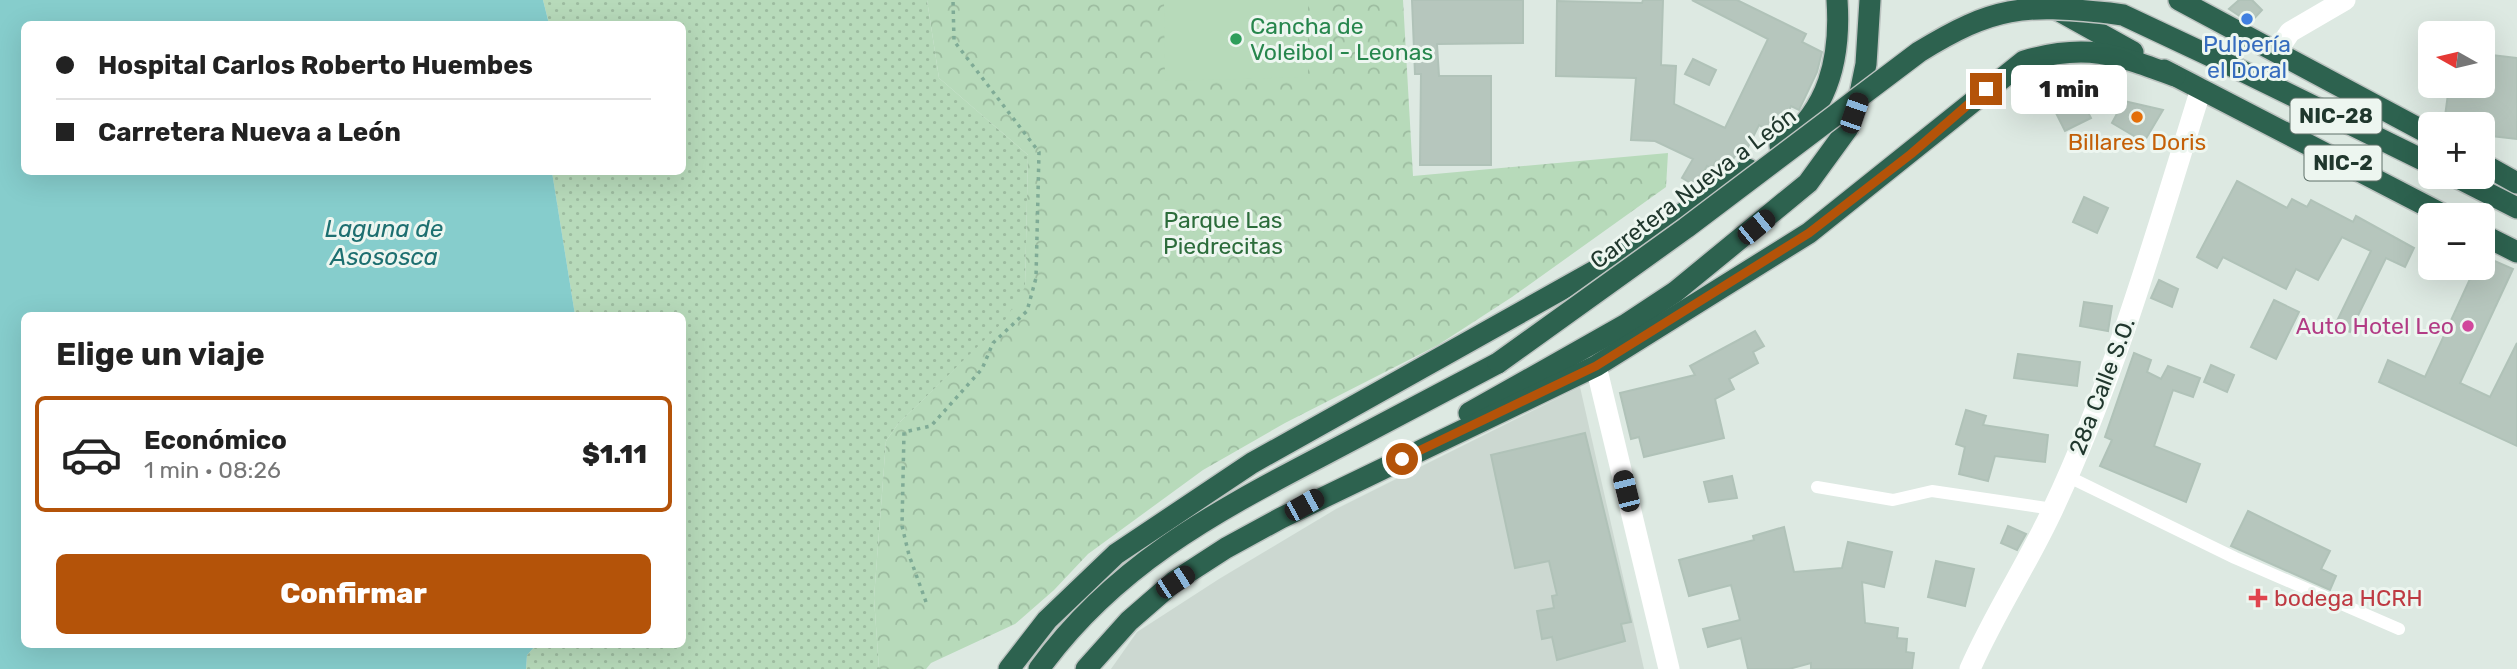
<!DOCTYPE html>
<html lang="es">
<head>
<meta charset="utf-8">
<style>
	:root { --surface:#fff; --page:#f2f2f2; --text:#222; --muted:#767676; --line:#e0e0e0; --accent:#b45309 }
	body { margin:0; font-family:Rubik,sans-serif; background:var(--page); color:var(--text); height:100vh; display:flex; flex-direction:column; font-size:26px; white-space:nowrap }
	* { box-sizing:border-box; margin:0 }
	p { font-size:23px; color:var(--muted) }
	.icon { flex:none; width:38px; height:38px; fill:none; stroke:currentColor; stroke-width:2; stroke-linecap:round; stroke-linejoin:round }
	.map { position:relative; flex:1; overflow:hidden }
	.side { position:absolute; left:21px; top:312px; width:665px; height:336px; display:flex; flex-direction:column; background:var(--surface); border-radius:10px; box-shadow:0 7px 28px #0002 }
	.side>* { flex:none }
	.hud { position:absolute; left:21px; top:21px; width:665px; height:154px; border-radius:10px; box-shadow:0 7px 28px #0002; display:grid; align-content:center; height:154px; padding:0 35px; background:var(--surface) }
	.needle { width:46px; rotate:278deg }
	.buttons { position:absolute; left:2418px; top:21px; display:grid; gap:14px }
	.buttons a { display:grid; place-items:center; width:77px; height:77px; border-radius:10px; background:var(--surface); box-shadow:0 7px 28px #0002; font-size:35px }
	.end { position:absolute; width:32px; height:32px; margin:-16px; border:9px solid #b45309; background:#fff; box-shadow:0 0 0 4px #fff }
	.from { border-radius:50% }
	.bubble { position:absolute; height:49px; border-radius:10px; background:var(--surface); box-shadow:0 7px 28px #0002; font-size:23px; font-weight:800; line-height:49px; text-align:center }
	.car { position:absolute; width:21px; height:42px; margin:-21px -10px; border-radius:9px; box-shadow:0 0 5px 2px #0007; background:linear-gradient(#222 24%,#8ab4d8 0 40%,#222 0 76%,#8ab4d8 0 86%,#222 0) }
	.hud b { display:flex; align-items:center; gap:24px; height:66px; font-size:26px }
	.hud b+b { border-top:2px solid var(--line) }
	.hud i { width:18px; height:18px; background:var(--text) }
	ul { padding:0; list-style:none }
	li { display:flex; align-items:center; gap:21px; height:116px; margin:0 14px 10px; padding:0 21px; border:4px solid var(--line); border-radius:10px }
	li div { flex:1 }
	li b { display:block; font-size:26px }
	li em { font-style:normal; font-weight:800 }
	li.active { border-color:var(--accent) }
	li>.icon { width:63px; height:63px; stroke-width:1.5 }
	h2 { padding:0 35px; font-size:32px; line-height:84px }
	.button { display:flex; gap:14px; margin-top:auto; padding:14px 35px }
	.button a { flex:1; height:80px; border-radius:10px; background:var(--accent); color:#fff; font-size:28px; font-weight:800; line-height:80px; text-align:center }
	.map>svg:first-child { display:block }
	.built { fill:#ccd8d1 }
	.grass { fill:url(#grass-dots) }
	.park { fill:url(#park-crowns) }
	.pitch { fill:#b7daba }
	.water { fill:#86cdcc }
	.building { fill:#b6c6bd; stroke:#b0c2b8; stroke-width:2 }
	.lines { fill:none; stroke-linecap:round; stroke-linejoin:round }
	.highway-casing { stroke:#bcc3c0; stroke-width:24 }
	.path { stroke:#7fab96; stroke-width:3.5; stroke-dasharray:3.5 5; stroke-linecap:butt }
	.lane { stroke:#fff; stroke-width:12 }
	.street { stroke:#fff; stroke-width:21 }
	.highway { stroke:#2d624f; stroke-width:21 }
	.highway-bridge-casing { stroke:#bcc3c0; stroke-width:24; stroke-linecap:butt }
	.highway-bridge { stroke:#2d624f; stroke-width:21 }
	.route { stroke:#b45309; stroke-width:9 }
	.shop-dot { fill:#3f7fe0; stroke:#edf6f0; stroke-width:2.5 }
	.leisure-dot { fill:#2e9e5b; stroke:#edf6f0; stroke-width:2.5 }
	.food-dot { fill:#e8710a; stroke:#edf6f0; stroke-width:2.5 }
	.hotel-dot { fill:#d1479c; stroke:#edf6f0; stroke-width:2.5 }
	.health-dot { fill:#e0444e; stroke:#edf6f0; stroke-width:2.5 }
	.labels { text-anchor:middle; stroke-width:6; stroke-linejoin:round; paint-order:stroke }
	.shield { fill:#edf6f0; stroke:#5e7068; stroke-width:2 }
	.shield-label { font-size:21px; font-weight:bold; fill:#20372d }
	.leisure-label { font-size:23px; fill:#27864d; stroke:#edf6f0; text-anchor:start }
	.shop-label { font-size:23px; fill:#366cbe; stroke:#edf6f0 }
	.food-label { font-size:23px; fill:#c56008; stroke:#edf6f0 }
	.street-label { font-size:23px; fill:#20372d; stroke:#edf6f0 }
	.park-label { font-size:23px; fill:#2c6c3b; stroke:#edf6f0 }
	.hotel-label { font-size:23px; fill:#b23c85; stroke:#edf6f0; text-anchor:end }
	.health-label { font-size:23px; fill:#be3a42; stroke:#edf6f0; text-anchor:start }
	.water-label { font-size:24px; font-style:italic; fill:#1d6f70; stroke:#edf6f0 }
</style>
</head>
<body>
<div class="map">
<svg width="2517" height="669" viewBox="0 0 2517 669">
	<defs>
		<pattern id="grass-dots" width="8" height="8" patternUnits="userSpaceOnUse" patternTransform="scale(1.75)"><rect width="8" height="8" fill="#b7daba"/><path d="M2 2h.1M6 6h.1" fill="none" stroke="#9dbca0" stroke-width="1.8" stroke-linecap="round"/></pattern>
		<pattern id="park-crowns" width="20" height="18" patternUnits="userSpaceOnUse" patternTransform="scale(1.75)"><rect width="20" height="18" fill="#b7daba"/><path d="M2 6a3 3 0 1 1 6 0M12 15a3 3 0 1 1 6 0" fill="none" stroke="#9dbca0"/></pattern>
	</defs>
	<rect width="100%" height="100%" fill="#dde9e2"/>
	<polygon class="built" points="1580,387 1644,669 1111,669 1137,632 1219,579 1336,509"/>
	<polygon class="grass" points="543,0 927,0 939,78 1028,155 1025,288 1006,320 898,424 886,441 874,598 879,669 526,669 527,655 537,644 682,644 682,315 575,315 552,172 682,172 682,24 549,24"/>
	<polygon class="park" points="927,0 1403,0 1413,176 1668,153 1666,187 1512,297 1438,345 1285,423 1203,470 1088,554 1054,590 1015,624 931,663 926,669 879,669 874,598 886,441 898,424 1005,320 1025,287 1028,155 939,78"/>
	<polygon class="pitch" points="1164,0 1308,0 1308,77 1165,81"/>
	<polygon class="water" points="0,0 543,0 549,24 24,24 24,172 552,172 575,315 24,315 24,644 537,644 527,655 526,669 0,669"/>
	<g class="building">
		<polygon points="1412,0 1523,0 1523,43 1437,44 1439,76 1491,76 1491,165 1420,165 1421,74 1415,74"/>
		<polygon points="1643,0 1663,0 1661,65 1676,66 1674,104 1725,128 1768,39 1692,0 1737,0 1806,34 1802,42 1822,52 1817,72 1799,110 1791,106 1779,130 1772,127 1770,131 1759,125 1746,151 1739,150 1728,167 1716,161 1712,169 1707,166 1696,186 1682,178 1693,159 1655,141 1631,140 1636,78 1556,76 1557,1 1642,3"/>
		<polygon points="2239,0 2252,0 2262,10 2250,23 2229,9"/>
		<polygon points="2483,54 2517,58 2517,139 2483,135 2483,124 2444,124 2449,86 2483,86"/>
		<polygon points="1693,59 1716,70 1709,85 1685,74"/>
		<polygon points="2065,69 2091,118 2065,131 2048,97 2032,107 2024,94"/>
		<polygon points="2124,101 2163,110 2144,142 2112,123"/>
		<polygon points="2237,181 2287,208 2292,199 2307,207 2311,200 2353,222 2356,216 2414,248 2405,267 2386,258 2350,332 2335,325 2371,251 2342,237 2318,280 2296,269 2286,289 2223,257 2217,268 2197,257"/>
		<polygon points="2084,197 2108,208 2097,233 2073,222"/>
		<polygon points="2483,256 2513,269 2460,383 2490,397 2517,343 2517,446 2379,382 2388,360 2425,377 2475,268 2483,268"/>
		<polygon points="2159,280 2178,289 2172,307 2151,298"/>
		<polygon points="2274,300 2299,312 2276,359 2251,347"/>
		<polygon points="2084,302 2112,306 2108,331 2080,326"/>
		<polygon points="1755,331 1764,346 1753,352 1758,363 1729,379 1734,389 1715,399 1724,438 1644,457 1639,437 1631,439 1620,393 1695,375 1690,366"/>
		<polygon points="2134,353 2151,360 2147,372 2161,379 2168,366 2200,378 2193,397 2173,390 2154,446 2200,464 2186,502 2100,466 2112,440 2105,437"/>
		<polygon points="2018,354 2080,362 2077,386 2014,378"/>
		<polygon points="2211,365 2234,375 2227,392 2204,382"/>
		<polygon points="1966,410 1986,416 1983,425 2048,435 2045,462 1995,456 1988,481 1959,474 1965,447 1956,444"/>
		<polygon points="1585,433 1631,622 1621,624 1625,641 1557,660 1552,637 1542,639 1537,611 1554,608 1552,596 1557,595 1549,561 1515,568 1491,455"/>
		<polygon points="1732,476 1737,498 1709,502 1704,482"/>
		<polygon points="2248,511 2330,551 2321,569 2336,576 2330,590 2231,546"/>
		<polygon points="2008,526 2026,534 2017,550 2001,543"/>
		<polygon points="1784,527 1794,572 1842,568 1848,542 1892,552 1884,587 1862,582 1865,623 1898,628 1897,638 1907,639 1906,652 1914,653 1912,669 1811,669 1811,663 1789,669 1748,669 1741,638 1708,647 1703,629 1740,620 1731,585 1689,596 1679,560 1754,540 1753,536"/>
		<polygon points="1936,561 1974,569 1965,606 1928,597"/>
	</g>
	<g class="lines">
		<defs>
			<g id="highway">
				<polyline points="2179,0 2431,135"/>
				<polyline points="2054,8 2133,52"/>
				<polyline points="2164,70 2444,215"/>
				<polyline points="2240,70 2431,164"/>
				<path d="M1780 146C1829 111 1841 58 1837 0"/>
				<polyline points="2483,164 2517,183"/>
				<polyline points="2456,177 2517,208"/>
				<polyline points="2483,235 2517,252"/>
				<polyline points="1469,413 1625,325 1675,292 1808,183 1848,128 1859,98 1866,64 1870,0"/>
				<polyline points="1009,669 1047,620 1116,554 1252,463 1616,259 1748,169"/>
				<path d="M1039 669C1113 567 1211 514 1320 457 1379 426 1439 394 1498 363"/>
				<path d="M1086 669 1129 621 1175 581 1226 548 1281 518 1596 366 1809 233 2024 61C2087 43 2115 54 2175 76"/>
			</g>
		</defs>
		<use href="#highway" class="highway-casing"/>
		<polyline class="path" points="926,602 909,555 902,526 904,432 931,426 982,369 993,343 1027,311 1036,278 1039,152 954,41 953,0"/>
		<g class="lane">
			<polyline points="2067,476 2235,558 2399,629"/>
			<polyline points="1817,487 1893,500 1932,491 2053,509"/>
		</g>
		<g class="street">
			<polyline points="2277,51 2290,32 2345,0"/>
			<polyline points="1596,366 1669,669"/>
			<path d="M1970 669C1994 614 2028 563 2053 509 2116 375 2157 230 2201 89"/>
		</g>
		<use href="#highway" class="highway"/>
		<defs>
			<path id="highway-bridge" d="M1498 363 1686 228 1919 52C1994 6 2022 4 2109 13L2123 15 2240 70"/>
		</defs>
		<use href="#highway-bridge" class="highway-bridge-casing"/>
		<use href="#highway-bridge" class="highway-bridge"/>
	</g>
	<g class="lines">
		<polyline class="route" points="1402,459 1596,366 1809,233 1911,154 1986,89"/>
	</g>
	<circle class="shop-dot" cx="2247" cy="19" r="7"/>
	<circle class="leisure-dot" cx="1236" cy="39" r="7"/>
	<circle class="food-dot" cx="2137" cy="117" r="7"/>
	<circle class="hotel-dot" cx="2468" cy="326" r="7"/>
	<path class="health-dot" d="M2254.5 587.5h7v7h7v7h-7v7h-7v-7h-7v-7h7z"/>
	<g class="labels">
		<g class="shield">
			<rect x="2290.5" y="98.5" width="91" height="35" rx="5"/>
			<rect x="2304.5" y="145.5" width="77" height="35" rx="5"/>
		</g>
		<g class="shield-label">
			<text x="2336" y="123">NIC-28</text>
			<text x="2343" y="170">NIC-2</text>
		</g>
		<g class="leisure-label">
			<text x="1250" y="34">Cancha de<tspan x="1250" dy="26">Voleibol - Leonas</tspan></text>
		</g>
		<g class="shop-label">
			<text x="2247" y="52">Pulpería<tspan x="2247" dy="26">el Doral</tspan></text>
		</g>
		<g class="food-label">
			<text x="2137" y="150">Billares Doris</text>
		</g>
		<g class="street-label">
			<text transform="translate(1693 188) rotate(-37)" y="8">Carretera Nueva a León</text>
			<text transform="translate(2102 386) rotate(-69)" y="8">28a Calle S.O.</text>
		</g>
		<g class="park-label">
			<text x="1223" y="228">Parque Las<tspan x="1223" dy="26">Piedrecitas</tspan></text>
		</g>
		<g class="hotel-label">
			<text x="2454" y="334">Auto Hotel Leo</text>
		</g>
		<g class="health-label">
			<text x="2274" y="606">bodega HCRH</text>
		</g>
		<g class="water-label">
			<text x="384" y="237">Laguna de<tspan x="384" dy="28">Asososca</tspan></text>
		</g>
	</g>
</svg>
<div class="buttons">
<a><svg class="needle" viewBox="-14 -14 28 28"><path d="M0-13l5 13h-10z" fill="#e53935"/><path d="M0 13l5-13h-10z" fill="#767676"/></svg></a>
<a>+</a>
<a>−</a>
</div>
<i class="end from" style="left:1402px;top:459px"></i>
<i class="end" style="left:1986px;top:89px"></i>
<div class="bubble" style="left:2011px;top:65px;width:116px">1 min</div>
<i class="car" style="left:1854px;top:113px;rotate:19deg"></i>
<i class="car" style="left:1756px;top:227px;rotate:51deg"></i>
<i class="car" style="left:1626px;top:491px;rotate:346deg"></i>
<i class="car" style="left:1304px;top:505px;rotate:61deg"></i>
<i class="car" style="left:1175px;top:582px;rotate:57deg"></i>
<div class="hud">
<b><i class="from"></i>Hospital Carlos Roberto Huembes</b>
<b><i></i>Carretera Nueva a León</b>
</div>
<section class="side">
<h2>Elige un viaje</h2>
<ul>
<li class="active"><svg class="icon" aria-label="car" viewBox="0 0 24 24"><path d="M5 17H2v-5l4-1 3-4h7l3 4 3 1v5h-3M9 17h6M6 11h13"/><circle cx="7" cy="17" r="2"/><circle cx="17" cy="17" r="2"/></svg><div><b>Económico</b><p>1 min · 08:26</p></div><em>$1.11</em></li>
</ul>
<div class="button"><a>Confirmar</a></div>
</section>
</div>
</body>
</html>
